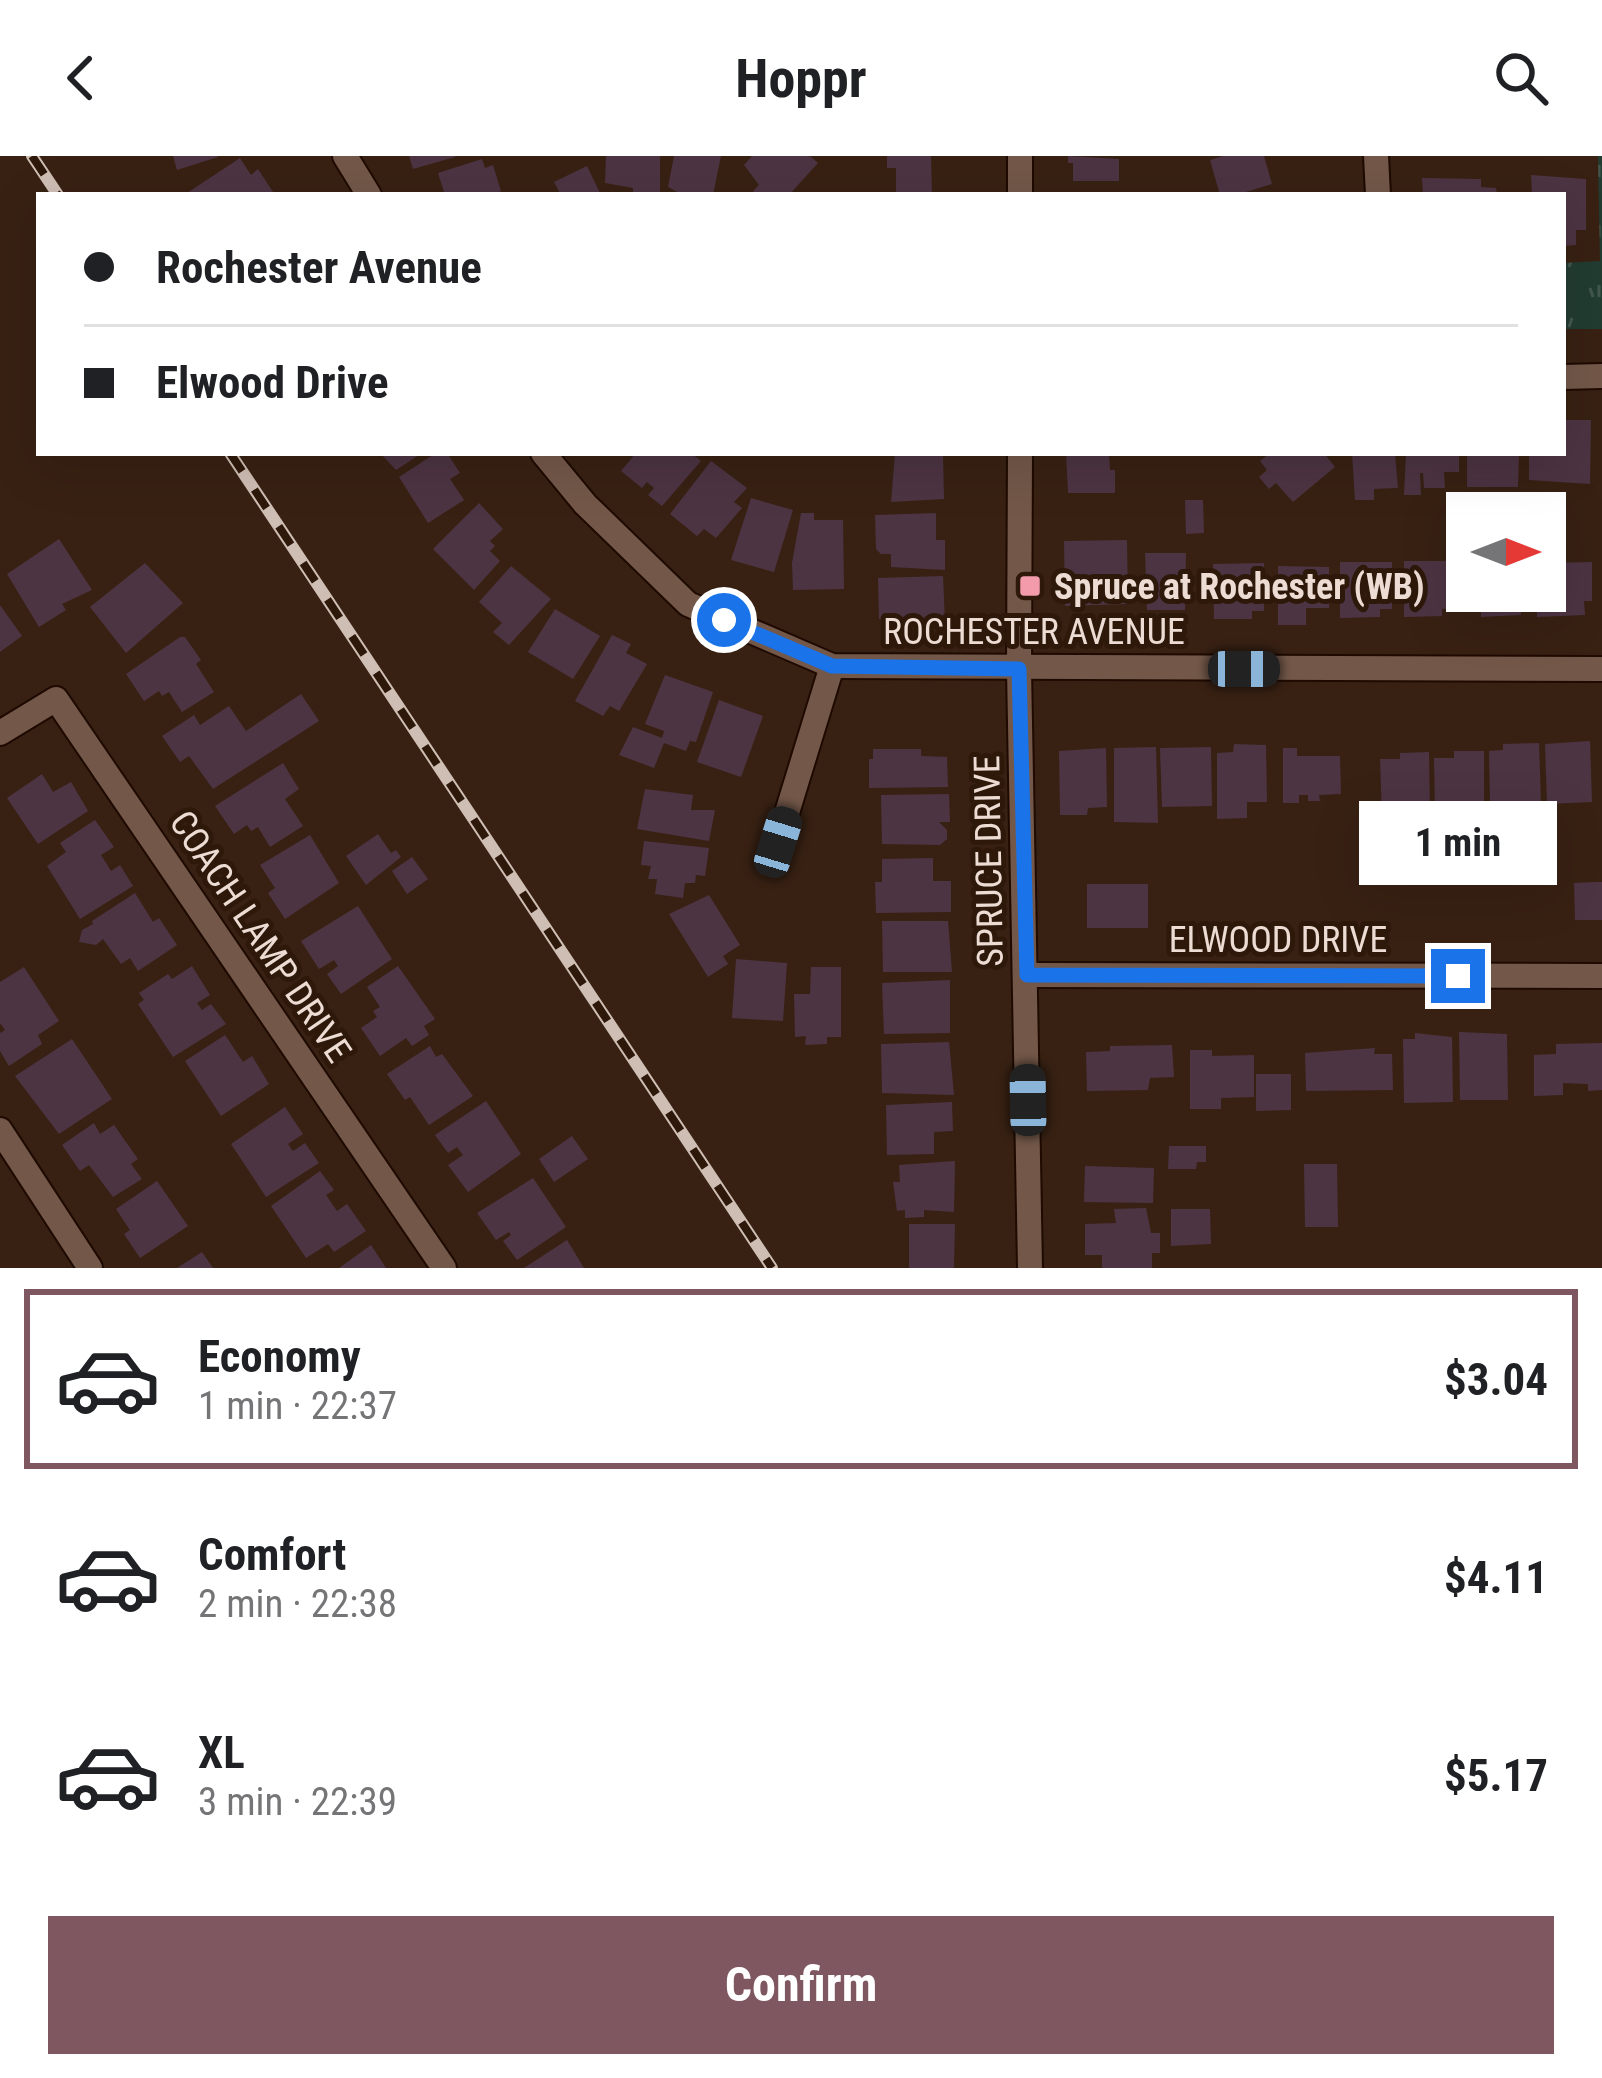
<!DOCTYPE html>
<html lang="en">
<head>
<meta charset="utf-8">
<style>
	:root { --surface:#fff; --page:#f2f2f2; --text:#202124; --muted:#757577; --line:#e0e0e0; --accent:#7f5761 }
	body { margin:0; font-family:"Roboto Condensed",sans-serif; background:var(--page); color:var(--text); height:100vh; display:flex; flex-direction:column; font-size:45px; white-space:nowrap }
	* { box-sizing:border-box; margin:0 }
	p { font-size:39px; color:var(--muted) }
	.icon { flex:none; width:66px; height:66px; fill:none; stroke:currentColor; stroke-width:2; stroke-linecap:round; stroke-linejoin:round }
	.map { position:relative; height:1112px; overflow:hidden }
	.drawer { display:flex; flex-direction:column; background:var(--surface); flex:1 }
	.drawer>* { flex:none }
	.guide { position:absolute; left:36px; top:36px; width:1530px; height:264px; border-radius:0px; box-shadow:0 12px 48px #0002; display:grid; align-content:center; height:264px; padding:0 48px; background:var(--surface) }
	.needle { width:78px; rotate:90deg }
	.controls { position:absolute; left:1446px; top:336px; display:grid; gap:24px }
	.controls a { display:grid; place-items:center; width:120px; height:120px; border-radius:0px; background:var(--surface); box-shadow:0 12px 48px #0002; font-size:60px }
	.end { position:absolute; width:54px; height:54px; margin:-27px; border:15px solid #1a73e8; background:#fff; box-shadow:0 0 0 6px #fff }
	.from { border-radius:50% }
	.bubble { position:absolute; height:84px; border-radius:0px; background:var(--surface); box-shadow:0 12px 48px #0002; font-size:39px; font-weight:700; line-height:84px; text-align:center }
	.car { position:absolute; width:36px; height:72px; margin:-36px -18px; border-radius:15px; box-shadow:0 0 9px 3px #0007; background:linear-gradient(#222 24%,#8ab4d8 0 40%,#222 0 76%,#8ab4d8 0 86%,#222 0) }
	.guide b { display:flex; align-items:center; gap:42px; height:114px; font-size:45px }
	.guide b+b { border-top:3px solid var(--line) }
	.guide i { width:30px; height:30px; background:var(--text) }
	ul { padding:21px 0 0; list-style:none }
	li { display:flex; align-items:center; gap:36px; height:180px; margin:0 24px 18px; padding:0 24px; border:6px solid transparent; border-radius:0px }
	li div { flex:1 }
	li b { display:block; font-size:45px }
	li em { font-style:normal; font-weight:700 }
	li.active { border-color:var(--accent) }
	li>.icon { width:108px; height:108px; stroke-width:1.5 }
	.cta { display:flex; gap:24px; margin-top:auto; padding:24px 48px }
	.cta a { flex:1; height:138px; border-radius:0px; background:var(--accent); color:#fff; font-size:48px; font-weight:700; line-height:138px; text-align:center }
	header { display:flex; justify-content:space-between; align-items:center; height:156px; padding:0 48px; background:var(--surface); font-size:54px; font-weight:700 }
	.map>svg:first-child { display:block }
	.grass { fill:url(#grass-tufts) }
	.building { fill:#4d3443 }
	.lines { fill:none; stroke-linecap:round; stroke-linejoin:round }
	.street-casing { stroke:#1f0a01; stroke-width:28 }
	.street { stroke:#735849; stroke-width:24 }
	.rail-casing { stroke:#cfbeb4; stroke-width:12 }
	.rail { stroke:#2e180a; stroke-width:8; stroke-dasharray:22; stroke-linecap:butt }
	.route { stroke:#1a73e8; stroke-width:15 }
	.poi-dot { fill:#f39aab; stroke:#2e180a; stroke-width:4.5 }
	.labels { text-anchor:middle; stroke-width:10; stroke-linejoin:round; paint-order:stroke }
	.poi-label { font-size:36px; font-weight:bold; fill:#ecdcd3; stroke:#2e180a; text-anchor:start }
	.street-label { font-size:36px; fill:#ecdcd3; stroke:#2e180a }
</style>
</head>
<body>
<header><svg class="icon" aria-label="back" viewBox="0 0 24 24"><path d="M15 5l-7 7 7 7"/></svg>Hoppr<svg class="icon" aria-label="search" viewBox="0 0 24 24"><circle cx="10" cy="10" r="6"/><path d="M15 15l6 6"/></svg></header>
<div class="map">
<svg width="1602" height="1112" viewBox="0 0 1602 1112">
	<defs>
		<pattern id="grass-tufts" width="24" height="20" patternUnits="userSpaceOnUse" patternTransform="scale(3)"><rect width="24" height="20" fill="#223c31"/><path d="M3 7l-1-3M5 7V3M7 7l1-3M15 17l-1-3M17 17v-4M19 17l1-3" fill="none" stroke="#42584e"/></pattern>
	</defs>
	<rect width="100%" height="100%" fill="#382113"/>
	<polygon class="grass" points="1598,0 1602,0 1602,173 1563,173 1563,107 1600,105"/>
	<g class="building">
		<polygon points="173,0 217,0 218,1 177,14"/>
		<polygon points="409,0 455,0 455,1 413,13"/>
		<polygon points="606,0 660,0 660,39 633,39 633,32 605,27"/>
		<polygon points="674,0 721,0 713,39 683,39 668,31"/>
		<polygon points="752,0 810,0 818,7 789,39 757,39 753,35 759,29 744,9"/>
		<polygon points="887,0 931,0 932,39 896,39 896,12 887,12"/>
		<polygon points="1068,0 1119,3 1119,25 1073,25 1073,7 1068,7"/>
		<polygon points="1223,0 1264,0 1272,28 1236,39 1220,39 1210,4"/>
		<polygon points="240,2 251,19 258,13 275,39 184,39"/>
		<polygon points="482,3 485,12 493,9 501,35 493,39 445,39 438,17"/>
		<polygon points="587,10 601,39 561,39 554,26"/>
		<polygon points="1531,19 1586,23 1586,74 1576,74 1576,89 1563,90 1563,39 1532,39"/>
		<polygon points="1422,22 1481,23 1481,31 1496,32 1497,39 1423,39"/>
		<polygon points="1563,264 1591,264 1590,328 1529,324 1529,297 1563,297"/>
		<polygon points="380,297 422,297 396,314"/>
		<polygon points="436,297 447,297 460,317 450,323 464,344 428,367 399,321"/>
		<polygon points="636,297 691,297 701,305 662,350 648,339 654,332 647,326 642,332 621,315"/>
		<polygon points="895,297 943,297 944,343 891,346"/>
		<polygon points="1066,297 1109,297 1110,314 1115,314 1115,337 1068,337"/>
		<polygon points="1270,297 1324,297 1335,311 1293,346 1276,327 1269,333 1259,321 1267,314 1260,305"/>
		<polygon points="1352,297 1395,297 1398,332 1374,333 1374,344 1355,344"/>
		<polygon points="1406,297 1459,297 1459,316 1444,316 1445,332 1424,332 1423,317 1420,317 1421,339 1404,339"/>
		<polygon points="1467,297 1519,297 1518,331 1467,331"/>
		<polygon points="711,305 747,332 734,346 742,352 716,382 704,373 697,380 670,358"/>
		<polygon points="751,342 793,354 774,416 731,404"/>
		<polygon points="1185,344 1203,344 1204,377 1186,378"/>
		<polygon points="479,347 503,373 490,385 495,390 490,395 500,405 474,434 433,393"/>
		<polygon points="801,357 814,357 814,364 843,364 844,433 793,434 792,407"/>
		<polygon points="936,357 936,384 945,384 945,414 891,411 891,398 881,398 876,393 875,359"/>
		<polygon points="59,383 92,434 62,448 66,454 39,471 7,418"/>
		<polygon points="1127,384 1128,448 1065,450 1064,385"/>
		<polygon points="1145,397 1186,397 1185,454 1147,454"/>
		<polygon points="1404,405 1455,405 1456,452 1442,453 1442,460 1404,461"/>
		<polygon points="1340,406 1392,406 1392,453 1380,453 1380,461 1340,462"/>
		<polygon points="1592,406 1592,445 1584,445 1585,459 1537,461 1537,435 1545,435 1545,407"/>
		<polygon points="145,407 183,447 126,497 90,451"/>
		<polygon points="1264,407 1264,455 1252,455 1252,463 1214,463 1213,408"/>
		<polygon points="511,410 551,443 509,489 493,476 502,467 479,446"/>
		<polygon points="1278,410 1329,411 1329,452 1306,452 1306,469 1278,469"/>
		<polygon points="943,420 945,467 895,469 894,463 879,463 878,422"/>
		<polygon points="1468,435 1520,435 1521,459 1481,461 1481,453 1469,453"/>
		<polygon points="0,449 22,480 0,496"/>
		<polygon points="555,453 600,480 573,523 528,496"/>
		<polygon points="612,479 631,488 626,497 647,508 619,555 610,550 603,560 575,545"/>
		<polygon points="180,481 185,481 201,504 196,508 214,536 182,556 169,536 162,540 159,535 144,545 126,518"/>
		<polygon points="665,519 713,536 696,586 690,585 686,595 664,587 654,612 619,599 633,571 662,582 664,575 645,568"/>
		<polygon points="301,538 319,565 213,633 189,600 180,606 162,580 194,559 200,569 229,550 246,575"/>
		<polygon points="719,544 763,560 741,621 697,606"/>
		<polygon points="1590,585 1592,646 1547,648 1545,588"/>
		<polygon points="1539,587 1541,647 1490,648 1489,595 1503,594 1503,588"/>
		<polygon points="1234,588 1266,589 1267,646 1247,646 1247,662 1217,663 1217,597 1233,596"/>
		<polygon points="1156,591 1158,667 1114,666 1114,592"/>
		<polygon points="1211,591 1212,650 1162,651 1160,592"/>
		<polygon points="1106,592 1107,651 1088,652 1087,659 1060,659 1059,595"/>
		<polygon points="1283,592 1297,592 1297,600 1340,600 1341,638 1319,639 1320,645 1308,645 1308,639 1299,639 1299,647 1283,647"/>
		<polygon points="873,593 921,593 921,600 947,601 948,631 869,632 869,603 873,603"/>
		<polygon points="1454,595 1484,595 1484,658 1435,658 1434,602 1454,602"/>
		<polygon points="1429,596 1430,659 1382,660 1380,603 1400,603 1400,597"/>
		<polygon points="283,607 299,633 285,643 303,670 270,691 258,671 251,675 247,669 234,678 215,650"/>
		<polygon points="42,618 53,636 71,626 88,655 38,688 7,642"/>
		<polygon points="645,633 693,639 691,654 715,654 709,685 637,673"/>
		<polygon points="949,638 950,666 939,666 947,674 947,683 940,689 882,688 881,639"/>
		<polygon points="95,664 114,691 101,699 111,715 120,709 133,730 80,763 47,710 66,696 60,687"/>
		<polygon points="378,678 391,697 396,694 401,701 366,729 346,700"/>
		<polygon points="310,679 339,727 285,763 268,737 275,732 260,709"/>
		<polygon points="644,685 709,692 705,720 696,719 695,727 685,727 683,742 655,738 657,723 648,723 651,710 641,709"/>
		<polygon points="412,701 428,723 407,738 392,715"/>
		<polygon points="933,702 933,725 951,725 951,756 876,757 875,726 882,726 882,703"/>
		<polygon points="1595,726 1602,726 1602,764 1575,764 1574,727"/>
		<rect x="1087" y="728" width="61" height="44"/>
		<polygon points="135,737 153,766 159,762 177,789 138,815 130,802 121,808 103,783 96,789 79,786 82,774 93,768 92,765"/>
		<polygon points="709,739 740,789 723,800 728,808 708,821 669,758"/>
		<polygon points="358,750 392,803 341,838 327,818 338,810 334,804 319,813 301,785"/>
		<polygon points="882,765 948,765 952,816 883,816"/>
		<polygon points="736,803 787,807 783,865 732,862"/>
		<polygon points="192,810 210,839 197,847 202,854 211,848 226,868 173,901 138,848 144,844 139,837 168,818 172,823"/>
		<polygon points="398,810 435,863 424,870 429,879 412,890 406,882 380,900 361,872 377,861 373,855 380,851 367,831"/>
		<polygon points="24,811 59,865 38,879 42,888 9,910 0,895 0,877 5,874 0,867 0,826"/>
		<polygon points="811,811 841,811 841,881 827,881 827,888 805,889 806,880 795,881 794,838 810,838"/>
		<polygon points="950,824 950,877 884,878 882,827"/>
		<polygon points="1459,876 1507,878 1508,944 1460,944"/>
		<polygon points="1415,877 1452,881 1453,946 1404,947 1403,883 1415,883"/>
		<polygon points="225,879 243,906 252,900 269,928 221,960 185,905"/>
		<polygon points="72,883 112,943 59,978 15,920"/>
		<polygon points="949,886 954,939 882,937 881,888"/>
		<polygon points="1602,887 1602,934 1588,935 1588,928 1563,927 1563,939 1534,940 1534,899 1556,898 1556,888"/>
		<polygon points="1172,889 1174,921 1150,922 1148,934 1087,935 1086,896 1110,895 1110,890"/>
		<polygon points="430,890 436,901 442,898 473,940 429,969 410,941 405,944 387,918"/>
		<polygon points="1375,892 1374,898 1392,898 1393,934 1306,935 1305,897"/>
		<polygon points="1190,894 1212,894 1212,900 1254,899 1254,941 1221,942 1221,953 1190,953"/>
		<polygon points="1256,918 1291,918 1291,954 1256,955"/>
		<polygon points="486,945 521,998 468,1036 448,1009 463,999 457,991 448,997 435,979"/>
		<polygon points="952,946 953,975 934,976 934,998 887,999 886,949"/>
		<polygon points="285,951 303,978 288,988 293,995 305,987 319,1007 266,1041 231,988"/>
		<polygon points="94,967 100,978 114,969 138,1003 131,1008 142,1023 113,1041 89,1009 80,1015 62,989"/>
		<polygon points="572,980 588,1003 554,1026 539,1003"/>
		<polygon points="1169,990 1206,990 1206,1006 1197,1006 1196,1013 1168,1013"/>
		<polygon points="955,1005 954,1056 924,1054 924,1061 905,1062 905,1054 897,1055 893,1026 900,1026 899,1009"/>
		<polygon points="1304,1008 1337,1008 1338,1071 1305,1071"/>
		<polygon points="1085,1010 1154,1012 1153,1047 1084,1046"/>
		<polygon points="320,1015 334,1034 326,1039 337,1055 347,1048 366,1075 334,1096 328,1088 306,1102 271,1050"/>
		<polygon points="533,1022 566,1071 517,1104 503,1085 511,1079 509,1076 496,1084 477,1057"/>
		<polygon points="157,1025 188,1070 140,1102 124,1078 130,1074 116,1053"/>
		<polygon points="1146,1052 1151,1077 1160,1077 1160,1097 1152,1097 1152,1112 1102,1112 1102,1099 1085,1099 1085,1068 1116,1067 1114,1053"/>
		<polygon points="1171,1053 1210,1053 1211,1088 1171,1090"/>
		<polygon points="909,1068 955,1068 954,1112 909,1112"/>
		<polygon points="567,1084 584,1112 524,1112"/>
		<polygon points="371,1089 386,1112 339,1112"/>
		<polygon points="202,1096 213,1112 177,1112"/>
	</g>
	<g class="lines">
		<defs>
			<g id="street">
				<polyline points="345,0 369,39"/>
				<polyline points="1376,0 1378,39"/>
				<polyline points="1020,39 1020,0"/>
				<polyline points="1563,221 1602,220"/>
				<polyline points="543,297 585,348 688,448 832,510 1602,513"/>
				<polyline points="1020,297 1019,513 1030,1112"/>
				<polyline points="0,577 56,543 444,1112"/>
				<polyline points="778,686 832,510"/>
				<polyline points="1027,819 1602,820"/>
				<polyline points="0,974 90,1112"/>
			</g>
		</defs>
		<use href="#street" class="street-casing"/>
		<use href="#street" class="street"/>
		<defs>
			<g id="rail">
				<polyline points="32,0 58,39"/>
				<polyline points="230,297 772,1112"/>
			</g>
		</defs>
		<use href="#rail" class="rail-casing"/>
		<use href="#rail" class="rail"/>
	</g>
	<g class="lines">
		<polyline class="route" points="724,464 832,510 1019,513 1027,819 1458,820"/>
	</g>
	<rect class="poi-dot" x="1018" y="418" width="24" height="24" rx="6"/>
	<g class="labels">
		<g class="poi-label">
			<text x="1054" y="443">Spruce at Rochester (WB)</text>
		</g>
		<g class="street-label">
			<text x="1034" y="488">ROCHESTER AVENUE</text>
			<text transform="translate(988 705) rotate(-91)" y="13">SPRUCE DRIVE</text>
			<text transform="translate(261 780) rotate(56)" y="13">COACH LAMP DRIVE</text>
			<text x="1278" y="796">ELWOOD DRIVE</text>
		</g>
	</g>
</svg>
<div class="controls">
<a><svg class="needle" viewBox="-14 -14 28 28"><path d="M0-13l5 13h-10z" fill="#e53935"/><path d="M0 13l5-13h-10z" fill="#757577"/></svg></a>
</div>
<i class="end from" style="left:724px;top:464px"></i>
<i class="end" style="left:1458px;top:820px"></i>
<div class="bubble" style="left:1359px;top:645px;width:198px">1 min</div>
<i class="car" style="left:1244px;top:513px;rotate:90deg"></i>
<i class="car" style="left:778px;top:686px;rotate:17deg"></i>
<i class="car" style="left:1028px;top:944px;rotate:359deg"></i>
<div class="guide">
<b><i class="from"></i>Rochester Avenue</b>
<b><i></i>Elwood Drive</b>
</div>
</div>
<section class="drawer">
<ul>
<li class="active"><svg class="icon" aria-label="car" viewBox="0 0 24 24"><path d="M5 17H2v-5l4-1 3-4h7l3 4 3 1v5h-3M9 17h6M6 11h13"/><circle cx="7" cy="17" r="2"/><circle cx="17" cy="17" r="2"/></svg><div><b>Economy</b><p>1 min · 22:37</p></div><em>$3.04</em></li>
<li><svg class="icon" aria-label="car" viewBox="0 0 24 24"><path d="M5 17H2v-5l4-1 3-4h7l3 4 3 1v5h-3M9 17h6M6 11h13"/><circle cx="7" cy="17" r="2"/><circle cx="17" cy="17" r="2"/></svg><div><b>Comfort</b><p>2 min · 22:38</p></div><em>$4.11</em></li>
<li><svg class="icon" aria-label="car" viewBox="0 0 24 24"><path d="M5 17H2v-5l4-1 3-4h7l3 4 3 1v5h-3M9 17h6M6 11h13"/><circle cx="7" cy="17" r="2"/><circle cx="17" cy="17" r="2"/></svg><div><b>XL</b><p>3 min · 22:39</p></div><em>$5.17</em></li>
</ul>
<div class="cta"><a>Confirm</a></div>
</section>
</body>
</html>
